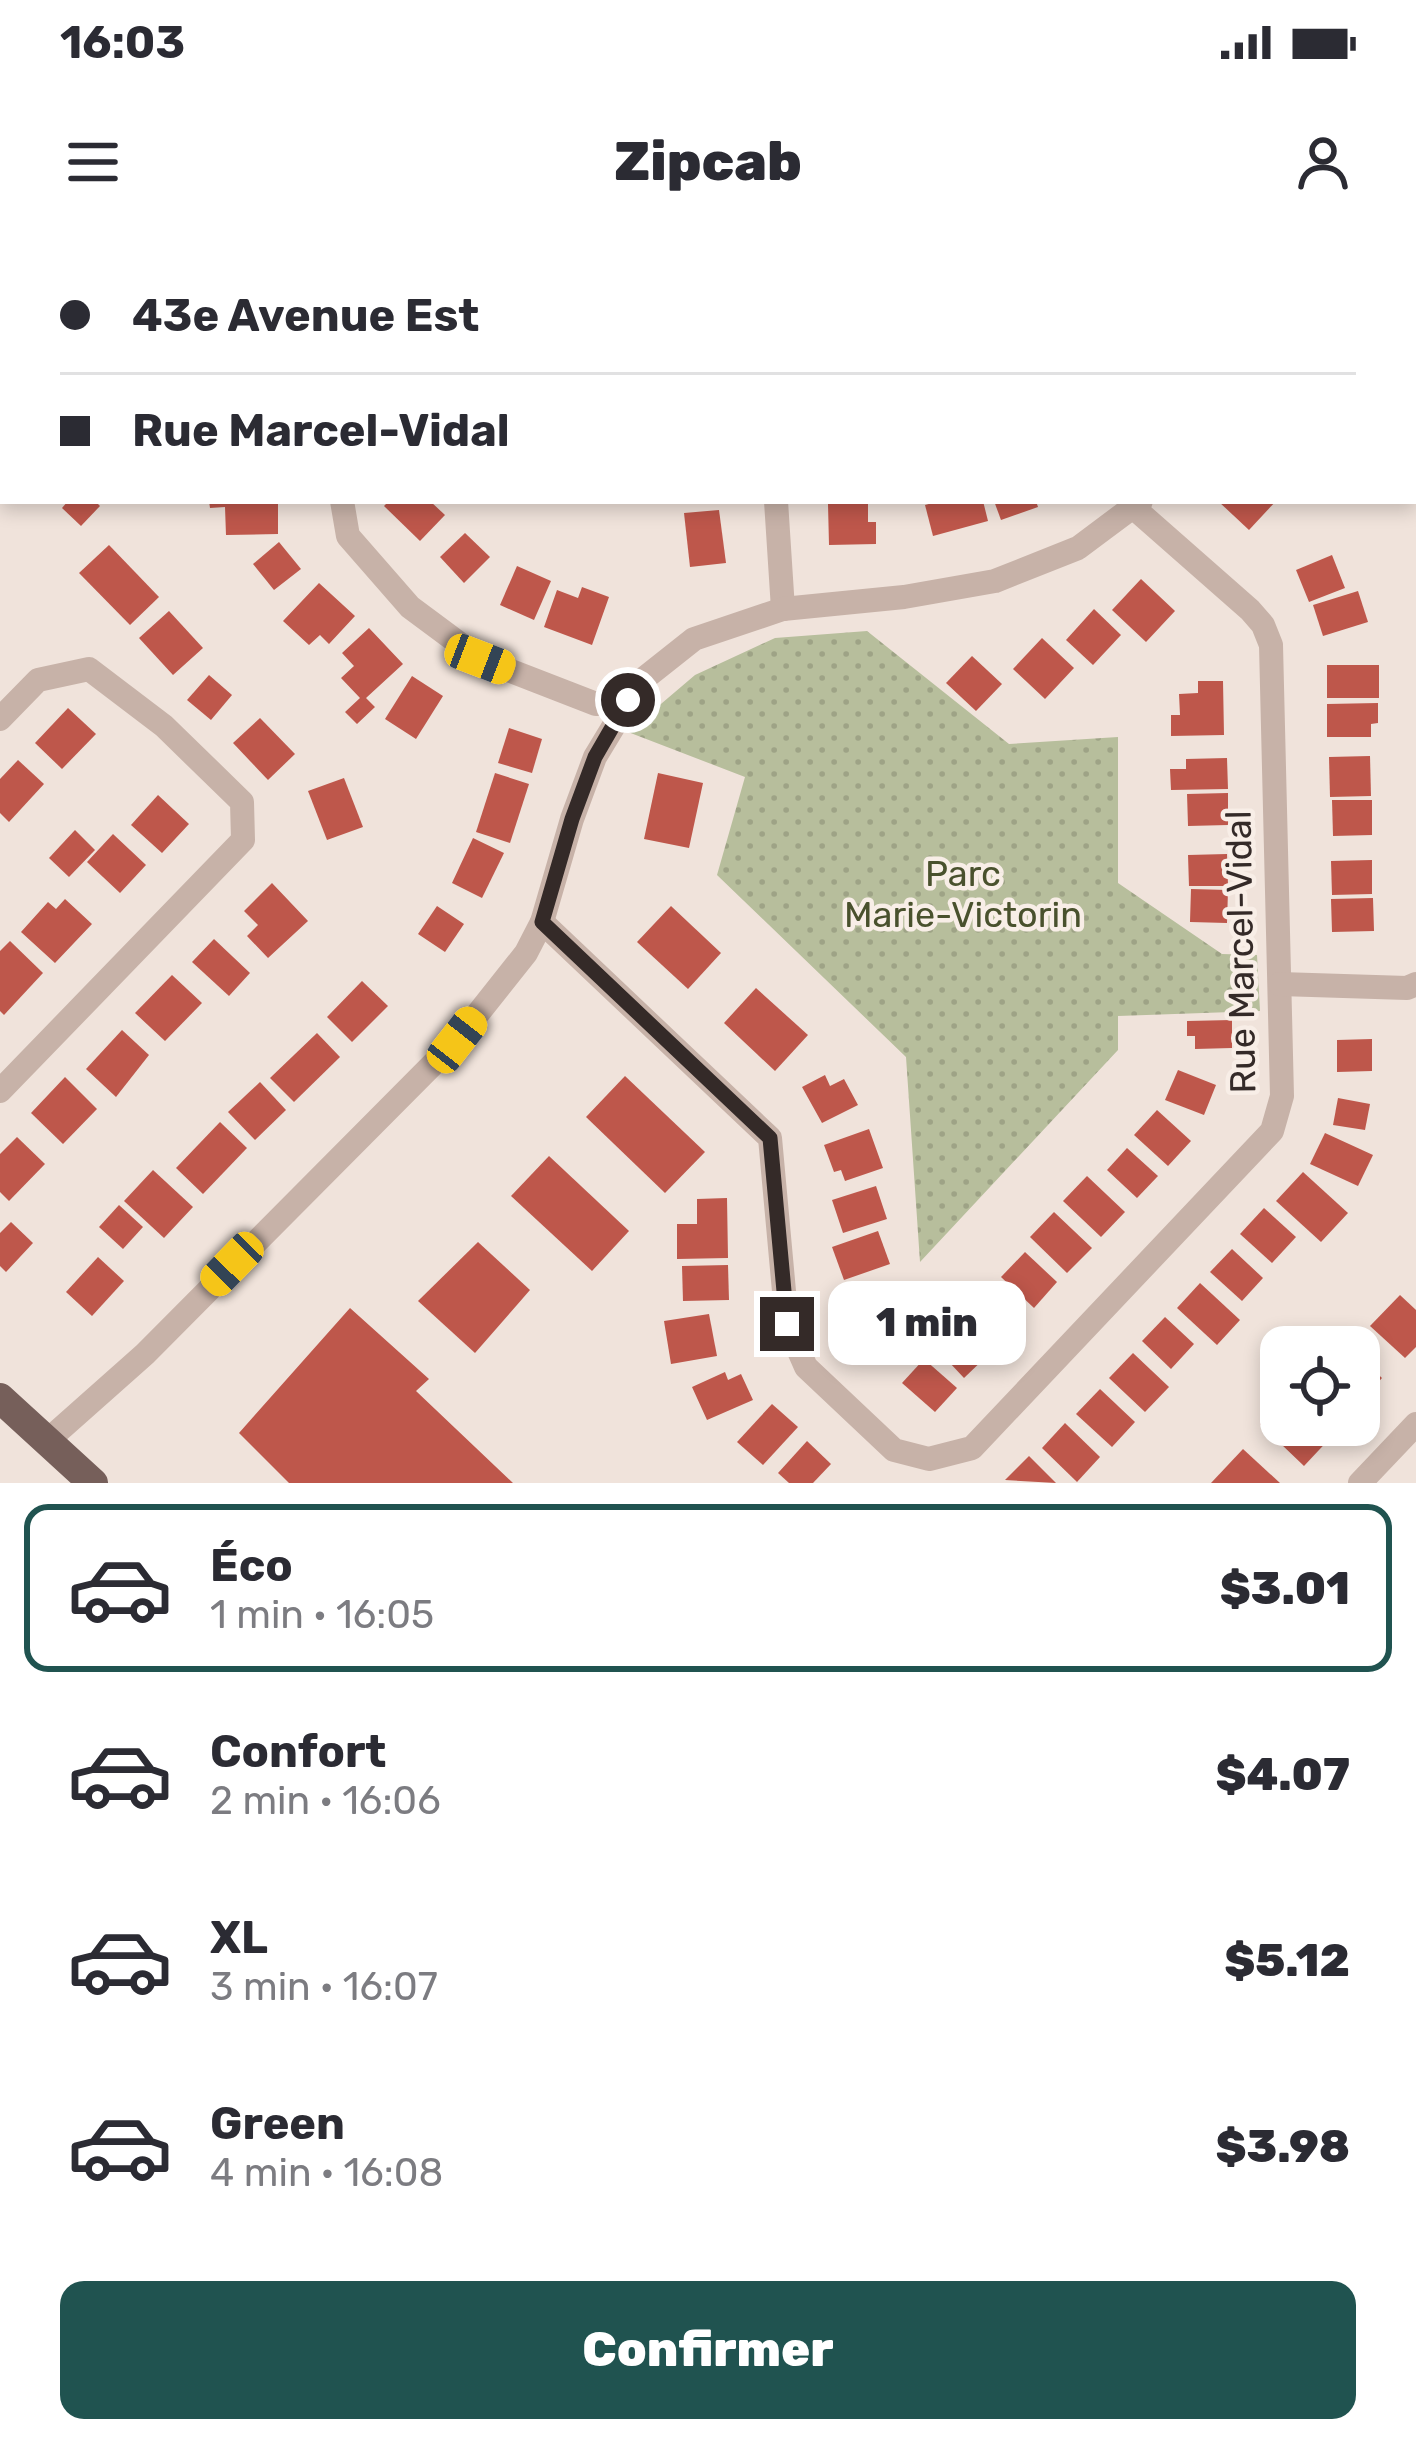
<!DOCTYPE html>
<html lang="fr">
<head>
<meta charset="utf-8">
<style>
	:root { --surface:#fff; --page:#f7f7f7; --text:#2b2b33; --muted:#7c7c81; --line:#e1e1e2; --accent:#205350 }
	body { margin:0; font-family:Rubik,sans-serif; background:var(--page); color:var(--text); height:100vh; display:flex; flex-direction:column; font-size:45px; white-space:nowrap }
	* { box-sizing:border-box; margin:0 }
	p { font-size:39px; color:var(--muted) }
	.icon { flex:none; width:66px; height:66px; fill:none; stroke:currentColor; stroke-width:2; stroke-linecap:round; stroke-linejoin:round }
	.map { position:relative; height:1243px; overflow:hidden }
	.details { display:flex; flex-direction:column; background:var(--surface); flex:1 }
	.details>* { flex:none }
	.banner { position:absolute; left:0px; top:0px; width:1416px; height:264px; box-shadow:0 6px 18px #0003; display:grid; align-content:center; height:264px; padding:0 60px; background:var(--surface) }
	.tools { position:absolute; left:1260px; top:1086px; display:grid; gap:24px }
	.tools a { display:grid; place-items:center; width:120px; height:120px; border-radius:24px; background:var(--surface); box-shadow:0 6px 18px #0003; font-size:60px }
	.end { position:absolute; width:54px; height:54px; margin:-27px; border:15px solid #342a28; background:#fff; box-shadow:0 0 0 6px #fff }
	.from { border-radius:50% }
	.bubble { position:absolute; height:84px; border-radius:24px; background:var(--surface); box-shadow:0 6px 18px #0003; font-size:39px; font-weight:800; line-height:84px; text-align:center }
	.car { position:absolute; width:36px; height:72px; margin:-36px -18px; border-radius:15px; box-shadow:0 0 9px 3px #0007; background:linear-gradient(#f5c518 24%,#345 0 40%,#f5c518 0 76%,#345 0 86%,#f5c518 0) }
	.banner b { display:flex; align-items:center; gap:42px; height:114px; font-size:45px }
	.banner b+b { border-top:3px solid var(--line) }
	.banner i { width:30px; height:30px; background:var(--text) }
	ul { padding:21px 0 0; list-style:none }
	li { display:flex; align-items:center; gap:36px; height:168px; margin:0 24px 18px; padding:0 36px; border:6px solid transparent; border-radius:24px }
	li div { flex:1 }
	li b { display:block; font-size:45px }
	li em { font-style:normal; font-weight:800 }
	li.active { border-color:var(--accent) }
	li>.icon { width:108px; height:108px; stroke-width:1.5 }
	.button { display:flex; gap:24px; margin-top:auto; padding:24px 60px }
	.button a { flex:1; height:138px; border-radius:24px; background:var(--accent); color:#fff; font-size:48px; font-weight:800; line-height:138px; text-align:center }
	.status { display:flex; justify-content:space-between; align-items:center; height:84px; padding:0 60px; background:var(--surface); direction:ltr }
	.status svg { height:33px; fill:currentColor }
	header { display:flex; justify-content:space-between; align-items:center; height:156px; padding:0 60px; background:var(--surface); font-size:54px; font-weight:800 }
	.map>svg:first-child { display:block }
	.park { fill:url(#park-dots) }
	.building { fill:#be574b }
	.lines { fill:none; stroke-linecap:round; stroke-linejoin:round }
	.street { stroke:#c7b2a8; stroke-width:24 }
	.primary { stroke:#765f5a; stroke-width:30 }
	.route { stroke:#342a28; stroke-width:15 }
	.labels { text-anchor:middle; stroke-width:9; stroke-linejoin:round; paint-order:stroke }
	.park-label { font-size:36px; fill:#49512d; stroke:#f8eee7 }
	.street-label { font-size:36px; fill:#342a28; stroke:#f8eee7 }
</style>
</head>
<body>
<div class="status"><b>16:03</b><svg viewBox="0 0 49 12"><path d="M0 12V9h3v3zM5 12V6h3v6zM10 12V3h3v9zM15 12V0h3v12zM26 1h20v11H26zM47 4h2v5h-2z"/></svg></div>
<header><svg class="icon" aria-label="menu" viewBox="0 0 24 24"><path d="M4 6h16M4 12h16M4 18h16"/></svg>Zipcab<svg class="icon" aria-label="person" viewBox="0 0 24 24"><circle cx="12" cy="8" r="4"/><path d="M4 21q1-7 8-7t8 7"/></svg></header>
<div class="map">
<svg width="1416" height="1243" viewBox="0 0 1416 1243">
	<defs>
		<pattern id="park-dots" width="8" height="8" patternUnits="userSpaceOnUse" patternTransform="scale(3)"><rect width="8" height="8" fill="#b7be9c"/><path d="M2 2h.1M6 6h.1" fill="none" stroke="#9ea386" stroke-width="1.8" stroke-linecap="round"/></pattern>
	</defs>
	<rect width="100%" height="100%" fill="#f0e3db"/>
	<polygon class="park" points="867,391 1009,504 1118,497 1118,643 1222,714 1257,715 1260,771 1118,776 1118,810 920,1022 906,817 717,635 745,537 628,492 695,435 775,398"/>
	<g class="building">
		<polygon points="68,261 95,261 100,266 81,286 62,268"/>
		<polygon points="209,261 278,261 278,294 226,295 225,267 210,268"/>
		<polygon points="389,261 430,261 445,275 420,301 384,266"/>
		<polygon points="940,261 983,261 988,281 933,296 925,265"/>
		<polygon points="994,261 1036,261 1038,267 1001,280"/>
		<polygon points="1218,261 1276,261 1249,290"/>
		<polygon points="868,263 868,282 876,282 876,304 829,305 828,264"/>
		<polygon points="719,270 726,323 690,327 684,273"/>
		<polygon points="465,293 490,317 464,343 440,317"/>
		<polygon points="279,302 301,329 274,350 253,324"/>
		<polygon points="109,305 159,357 130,385 79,333"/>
		<polygon points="1332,315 1345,348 1309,362 1296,330"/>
		<polygon points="517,326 551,341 534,380 500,365"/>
		<polygon points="1141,339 1175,371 1146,402 1112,370"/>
		<polygon points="319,343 355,376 329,404 320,395 309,405 283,381"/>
		<polygon points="582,347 609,357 592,405 544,387 557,350 578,358"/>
		<polygon points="1358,351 1368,382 1323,396 1313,365"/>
		<polygon points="1094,369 1121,395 1093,425 1066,400"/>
		<polygon points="169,371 203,408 173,435 139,398"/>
		<polygon points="369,388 403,424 366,458 375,467 357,484 345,472 360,458 341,438 354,426 342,413"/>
		<polygon points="1042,398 1074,428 1045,459 1013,429"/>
		<polygon points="972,416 1002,444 976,471 946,443"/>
		<rect x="1327" y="425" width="52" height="33"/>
		<polygon points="209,435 232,455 211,480 187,460"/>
		<polygon points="412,436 443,456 416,499 385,479"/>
		<polygon points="1198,441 1223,441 1224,495 1171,496 1171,475 1180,475 1179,454 1198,453"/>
		<polygon points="1378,463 1378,483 1371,484 1371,497 1327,497 1327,464"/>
		<polygon points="68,468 96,494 62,529 35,503"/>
		<polygon points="260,478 295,514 268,540 233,503"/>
		<polygon points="509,488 542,499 532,533 498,523"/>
		<polygon points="1370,516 1371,556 1330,557 1329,517"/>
		<polygon points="1227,518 1228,549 1171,550 1170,529 1186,529 1186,519"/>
		<polygon points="18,520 44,544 9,582 0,573 0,539"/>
		<polygon points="495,533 529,544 510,603 476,592"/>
		<polygon points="658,533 703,543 689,608 644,599"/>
		<polygon points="344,538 363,587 327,600 308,551"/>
		<polygon points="1228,553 1228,585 1188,586 1187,554"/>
		<polygon points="158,555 189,584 162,613 131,585"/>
		<polygon points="1332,560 1372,560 1372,595 1333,596"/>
		<polygon points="75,590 95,610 69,637 49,618"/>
		<polygon points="113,594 146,625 120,653 87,622"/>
		<polygon points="473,598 504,613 482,658 452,643"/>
		<polygon points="1227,614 1228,646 1189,646 1188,615"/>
		<polygon points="1372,620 1372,654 1332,655 1331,621"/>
		<polygon points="272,643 308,681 268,718 247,696 258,685 244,671"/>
		<polygon points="1191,649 1228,650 1227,683 1190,682"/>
		<polygon points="1373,658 1374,691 1332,692 1331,659"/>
		<polygon points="65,659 92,684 55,723 21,692 48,662 56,669"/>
		<polygon points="437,666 464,684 445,712 418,694"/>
		<polygon points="671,666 721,713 688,749 637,702"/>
		<polygon points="214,699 250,733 229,756 192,722"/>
		<polygon points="10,701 43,733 4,775 0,771 0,711"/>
		<polygon points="172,735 202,763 165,801 135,773"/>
		<polygon points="362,741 388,766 352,802 327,777"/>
		<polygon points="756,748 808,795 775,831 724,783"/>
		<polygon points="1232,780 1232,808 1195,809 1195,796 1187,796 1187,781"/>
		<polygon points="122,790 149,815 116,857 86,829"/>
		<polygon points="317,793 340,817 294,862 270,838"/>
		<polygon points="1372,799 1372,831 1337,832 1337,800"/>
		<polygon points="1178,830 1216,845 1204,875 1165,860"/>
		<polygon points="825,835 830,846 844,839 858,865 822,883 802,847"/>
		<polygon points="625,836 705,912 665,953 586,877"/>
		<polygon points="65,837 97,869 63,904 31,873"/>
		<polygon points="260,842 286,870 255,900 228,872"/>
		<polygon points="1338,858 1370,864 1365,890 1333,885"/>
		<polygon points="1157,870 1191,901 1168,926 1134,895"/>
		<polygon points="220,882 247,908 203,954 176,928"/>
		<polygon points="869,889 883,928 845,941 841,930 834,932 824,905"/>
		<polygon points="1325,893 1373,915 1358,946 1310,924"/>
		<polygon points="17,897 45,924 9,961 0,952 0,914"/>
		<polygon points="1127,908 1158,936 1137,958 1107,930"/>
		<polygon points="549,916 629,991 592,1031 511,956"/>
		<polygon points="153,930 193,967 164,998 124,961"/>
		<polygon points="1303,932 1348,973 1321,1002 1276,961"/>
		<polygon points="1087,936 1125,972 1101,997 1063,961"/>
		<polygon points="876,946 887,979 843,993 832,960"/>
		<polygon points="727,958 728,1018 677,1019 677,984 697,984 697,959"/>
		<polygon points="119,965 143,987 123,1009 99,987"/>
		<polygon points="1264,968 1296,997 1272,1023 1240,994"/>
		<polygon points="1054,972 1092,1008 1067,1033 1030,997"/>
		<polygon points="11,982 33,1003 6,1032 0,1026 0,993"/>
		<polygon points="878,991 890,1024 844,1040 832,1007"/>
		<polygon points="478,1002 530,1050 475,1113 418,1061"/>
		<polygon points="1232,1009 1263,1038 1242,1061 1210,1032"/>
		<polygon points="1025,1012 1057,1042 1034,1068 1001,1037"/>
		<polygon points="98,1017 124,1041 92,1076 66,1052"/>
		<polygon points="728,1025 729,1060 683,1061 682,1026"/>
		<polygon points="1200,1043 1240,1080 1217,1105 1177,1068"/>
		<polygon points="994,1050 1024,1078 1000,1103 971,1076"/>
		<polygon points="1400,1055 1416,1070 1416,1107 1405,1118 1370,1086"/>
		<polygon points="350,1068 429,1139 416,1151 513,1243 289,1243 239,1193"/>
		<polygon points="709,1074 717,1116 671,1124 664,1081"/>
		<polygon points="1165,1077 1194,1104 1171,1129 1142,1101"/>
		<polygon points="957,1081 989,1114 964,1138 933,1105"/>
		<polygon points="1133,1113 1169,1147 1145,1172 1109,1138"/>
		<polygon points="1359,1116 1382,1138 1359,1163"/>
		<polygon points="924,1119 957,1148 935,1172 902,1143"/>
		<polygon points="725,1132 728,1140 741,1134 753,1160 707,1180 692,1147"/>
		<polygon points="1100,1149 1135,1182 1112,1207 1076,1174"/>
		<polygon points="772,1164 798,1187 763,1225 737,1202"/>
		<polygon points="1274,1170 1281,1176 1281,1185 1325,1185 1334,1194 1304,1226 1260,1184"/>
		<polygon points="1065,1183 1100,1217 1077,1242 1042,1208"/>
		<polygon points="807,1201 831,1224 813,1243 789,1243 778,1233"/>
		<polygon points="1243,1209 1280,1243 1211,1243"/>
		<polygon points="1029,1216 1056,1243 1005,1240"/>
	</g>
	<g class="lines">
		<g class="street">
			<polyline points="131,3 134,0"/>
			<polyline points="577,3 580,0"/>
			<polyline points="945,3 948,0"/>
			<polyline points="1376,3 1379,0"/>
			<polyline points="0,139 3,136"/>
			<polyline points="342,261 348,296 410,367 480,419 596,464 628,460"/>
			<polyline points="776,261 783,369"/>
			<polyline points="0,479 38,440 89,429 164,486 242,562 243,600 0,851"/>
			<polyline points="542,682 770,898 787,1084 806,1127 894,1210 929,1219 972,1208 1272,891 1282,856 1271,405 1263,385 1250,370 1134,268"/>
			<polyline points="1280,744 1407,748 1416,744"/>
			<polyline points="47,1201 145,1114 457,800 526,713 542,682 572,579 595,517 641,441 694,399 783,369 904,357 995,341 1078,308 1141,261"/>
			<polyline points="1360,1243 1416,1184"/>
		</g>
		<polyline class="primary" points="0,1158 93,1243"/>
	</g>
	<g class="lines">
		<polyline class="route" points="628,460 595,517 572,579 542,682 770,898 787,1084"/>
	</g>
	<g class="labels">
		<g class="park-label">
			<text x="963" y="646">Parc<tspan x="963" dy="41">Marie-Victorin</tspan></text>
		</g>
		<g class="street-label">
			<text transform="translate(1240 712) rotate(-91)" y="13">Rue Marcel-Vidal</text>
		</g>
	</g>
</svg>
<div class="tools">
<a><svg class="icon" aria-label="locate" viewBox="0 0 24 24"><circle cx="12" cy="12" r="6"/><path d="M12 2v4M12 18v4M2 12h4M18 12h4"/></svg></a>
</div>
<i class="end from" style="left:628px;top:460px"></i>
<i class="end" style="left:787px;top:1084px"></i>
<div class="bubble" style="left:828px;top:1041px;width:198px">1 min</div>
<i class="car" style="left:480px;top:419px;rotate:111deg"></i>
<i class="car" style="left:457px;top:800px;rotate:38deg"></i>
<i class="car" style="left:232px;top:1024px;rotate:224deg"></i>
<div class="banner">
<b><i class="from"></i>43e Avenue Est</b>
<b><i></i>Rue Marcel-Vidal</b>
</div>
</div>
<section class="details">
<ul>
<li class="active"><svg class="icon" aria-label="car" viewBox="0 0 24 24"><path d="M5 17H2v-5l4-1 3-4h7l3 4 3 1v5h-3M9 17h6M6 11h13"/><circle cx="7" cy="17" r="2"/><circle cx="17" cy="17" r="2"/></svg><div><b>Éco</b><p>1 min · 16:05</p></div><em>$3.01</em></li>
<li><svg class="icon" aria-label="car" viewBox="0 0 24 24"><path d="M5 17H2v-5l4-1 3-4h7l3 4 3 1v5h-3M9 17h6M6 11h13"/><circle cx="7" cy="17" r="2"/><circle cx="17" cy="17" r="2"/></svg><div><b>Confort</b><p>2 min · 16:06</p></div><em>$4.07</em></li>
<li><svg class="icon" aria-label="car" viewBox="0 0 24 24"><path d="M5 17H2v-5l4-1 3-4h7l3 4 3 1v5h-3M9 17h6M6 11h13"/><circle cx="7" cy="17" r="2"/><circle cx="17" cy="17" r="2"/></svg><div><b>XL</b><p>3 min · 16:07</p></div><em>$5.12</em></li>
<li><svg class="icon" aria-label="car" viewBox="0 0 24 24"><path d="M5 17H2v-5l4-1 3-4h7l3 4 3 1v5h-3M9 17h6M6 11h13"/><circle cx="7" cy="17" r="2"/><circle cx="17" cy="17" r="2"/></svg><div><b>Green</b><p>4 min · 16:08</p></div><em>$3.98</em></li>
</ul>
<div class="button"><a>Confirmer</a></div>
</section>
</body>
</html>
